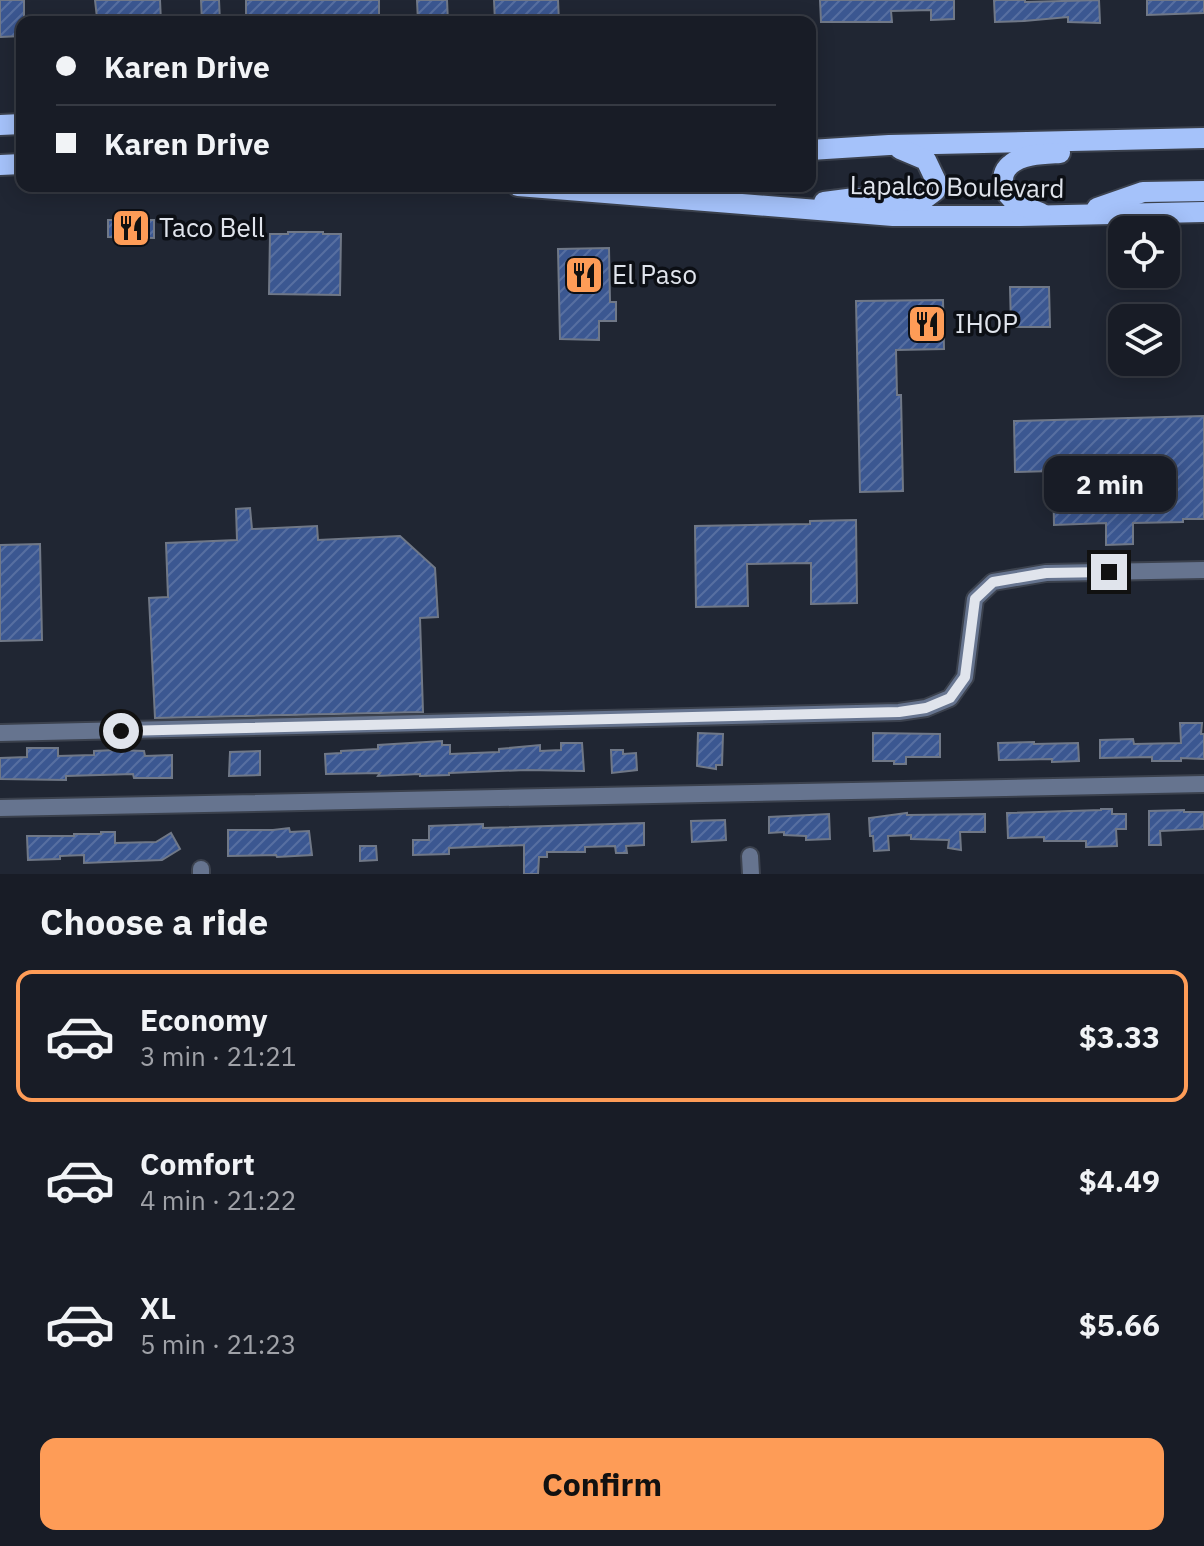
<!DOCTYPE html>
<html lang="en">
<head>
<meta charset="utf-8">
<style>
	:root { --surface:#181c26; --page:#252932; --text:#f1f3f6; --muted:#9fa1a7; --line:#363a43; --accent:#fe9c57 }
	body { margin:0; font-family:"IBM Plex Sans",sans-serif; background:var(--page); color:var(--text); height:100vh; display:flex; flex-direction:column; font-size:30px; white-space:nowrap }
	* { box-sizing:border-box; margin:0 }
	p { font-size:26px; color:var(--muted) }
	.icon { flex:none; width:44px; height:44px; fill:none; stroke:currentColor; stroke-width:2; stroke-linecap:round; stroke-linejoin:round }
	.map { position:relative; height:874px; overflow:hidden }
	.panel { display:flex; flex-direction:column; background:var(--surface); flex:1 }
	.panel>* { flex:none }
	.guide { position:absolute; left:16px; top:16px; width:800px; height:176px; border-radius:16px; box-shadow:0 4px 20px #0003,0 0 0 2px var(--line); display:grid; align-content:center; height:176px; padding:0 40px; background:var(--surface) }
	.buttons { position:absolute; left:1108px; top:216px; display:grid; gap:16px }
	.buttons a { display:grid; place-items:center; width:72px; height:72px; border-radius:16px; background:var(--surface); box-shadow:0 4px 20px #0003,0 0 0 2px var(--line); font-size:40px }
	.end { position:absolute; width:36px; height:36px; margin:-18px; border:10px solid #e0e4ec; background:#111; box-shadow:0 0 0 4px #111 }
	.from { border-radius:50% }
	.bubble { position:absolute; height:56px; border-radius:16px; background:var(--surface); box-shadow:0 4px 20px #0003,0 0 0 2px var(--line); font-size:26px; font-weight:800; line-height:56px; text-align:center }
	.guide b { display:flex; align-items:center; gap:28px; height:76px; font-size:30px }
	.guide b+b { border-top:2px solid var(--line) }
	.guide i { width:20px; height:20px; background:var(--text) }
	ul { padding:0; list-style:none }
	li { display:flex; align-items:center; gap:24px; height:132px; margin:0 16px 12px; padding:0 24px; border:4px solid transparent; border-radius:16px }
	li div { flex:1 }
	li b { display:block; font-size:30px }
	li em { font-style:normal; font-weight:800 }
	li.current { border-color:var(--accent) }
	li>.icon { width:72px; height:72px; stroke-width:1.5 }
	h2 { padding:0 40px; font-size:36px; line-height:96px }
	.primary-button { display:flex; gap:16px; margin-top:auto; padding:16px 40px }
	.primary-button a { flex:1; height:92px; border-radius:16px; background:var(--accent); color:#111; font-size:32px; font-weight:800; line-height:92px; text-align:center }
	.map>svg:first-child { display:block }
	.building { fill:url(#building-hatch); stroke:#707887; stroke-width:2 }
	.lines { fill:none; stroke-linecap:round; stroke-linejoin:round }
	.minor-casing { stroke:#3b414d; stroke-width:20 }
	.major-casing { stroke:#3b414d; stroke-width:24 }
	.minor { stroke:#66748f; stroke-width:16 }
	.major { stroke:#a5c2fa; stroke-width:20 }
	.route { stroke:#e0e4ec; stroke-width:10 }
	.labels { text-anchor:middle; stroke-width:7; stroke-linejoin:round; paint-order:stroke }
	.street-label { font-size:26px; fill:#e0e4ec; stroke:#0c0f15 }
	.poi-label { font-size:26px; fill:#e0e4ec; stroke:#0c0f15; text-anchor:start }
</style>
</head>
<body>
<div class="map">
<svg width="1204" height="874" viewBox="0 0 1204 874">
	<defs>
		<pattern id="building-hatch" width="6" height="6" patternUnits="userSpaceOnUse" patternTransform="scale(2)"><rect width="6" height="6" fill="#3b5791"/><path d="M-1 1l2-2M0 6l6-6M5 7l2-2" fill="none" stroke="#576fa1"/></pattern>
	</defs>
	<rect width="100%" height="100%" fill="#202633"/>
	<g class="building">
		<polygon points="0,0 24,0 24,22 22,22 22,36 0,37"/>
		<polygon points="95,0 160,0 161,22 132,22 132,16 97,18"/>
		<polygon points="201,0 219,0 220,22 202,22"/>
		<polygon points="246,0 379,0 379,22 316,22 316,17 283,17 284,22 246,22"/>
		<polygon points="417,0 447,0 448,22 418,22"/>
		<polygon points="494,0 558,0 559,22 495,22"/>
		<polygon points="820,0 954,0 954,19 931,20 931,10 891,11 892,22 821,22"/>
		<polygon points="994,0 1025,0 1025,2 1099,0 1100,23 1068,22 1068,17 1024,21 995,22"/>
		<polygon points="1147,0 1204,0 1204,13 1147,15"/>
		<polygon points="108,220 154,220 154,238 108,237"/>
		<polygon points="288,232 323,232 323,234 341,234 340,295 269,294 270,234 288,234"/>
		<polygon points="609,248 610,302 616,302 616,321 599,321 599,340 560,339 558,249"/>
		<polygon points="1010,287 1049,287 1050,327 1011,327"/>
		<polygon points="943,300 944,349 896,350 897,395 901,395 903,491 860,492 856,301"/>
		<polygon points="1204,416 1204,519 1183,519 1183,522 1133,523 1133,544 1106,545 1106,523 1054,525 1053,471 1015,472 1014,421"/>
		<polygon points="250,508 252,529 317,526 318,540 400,536 435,568 438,617 420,618 423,712 155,718 149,598 168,597 166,543 237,540 236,509"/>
		<polygon points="856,520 857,603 811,604 811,563 747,564 748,606 696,607 695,526 810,524 810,521"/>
		<polygon points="40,544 42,640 0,641 0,545"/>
		<polygon points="1180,723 1202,723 1201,734 1204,734 1204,759 1181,758 1181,761 1152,761 1152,757 1100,758 1100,740 1133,739 1134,744 1181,743"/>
		<polygon points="698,733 723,734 722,765 716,765 716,769 697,766"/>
		<polygon points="873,733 940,734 940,757 906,757 906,764 894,764 894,761 873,761"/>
		<polygon points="442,741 442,745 450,745 450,754 499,752 499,749 540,745 540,751 561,750 561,743 582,743 584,771 526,770 449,773 449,775 420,776 420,774 378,776 380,773 326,774 325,754 341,753 341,751 378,749 378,745"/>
		<polygon points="1034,742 1034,744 1078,743 1079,761 1052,762 1052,759 999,760 998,743"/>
		<polygon points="27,748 58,748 58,756 94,755 94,751 116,750 144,751 145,756 172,755 172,778 134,778 133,774 66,776 66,780 0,779 0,758 27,757"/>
		<polygon points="611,750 623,750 623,754 636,753 637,770 612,773"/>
		<polygon points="260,751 260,775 229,776 230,752"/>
		<polygon points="1101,809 1112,809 1112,814 1126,814 1126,829 1116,829 1117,846 1086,847 1086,841 1044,841 1044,837 1008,838 1007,813 1101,810"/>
		<polygon points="1184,810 1184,812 1204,812 1204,829 1160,831 1161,845 1149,845 1149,811"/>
		<polygon points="907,813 907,815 985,814 985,832 960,832 961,850 948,848 949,840 911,839 911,835 888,836 889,850 874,851 873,836 870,836 869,818"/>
		<polygon points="829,814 830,839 806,840 806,836 784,835 784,832 769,833 769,817"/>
		<polygon points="725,820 726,840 692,842 691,821"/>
		<polygon points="644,823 644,845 626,846 627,853 616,853 615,846 585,847 585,852 547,852 547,857 539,857 538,874 524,874 524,845 449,848 449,854 413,855 413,840 429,840 429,826 483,824 483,828"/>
		<polygon points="289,828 290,832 309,831 312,855 277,857 276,855 228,856 228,830 273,830"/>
		<polygon points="101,832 115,832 115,843 156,842 171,833 180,849 162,860 84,863 84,855 60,856 60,859 28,860 27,836 74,836 74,834 101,834"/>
		<polygon points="360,846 376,846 377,860 360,861"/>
	</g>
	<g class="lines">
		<defs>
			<g id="minor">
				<polyline points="0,733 899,712 926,708 950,698 965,677 975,599 993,582 1046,573 1204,570"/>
				<polyline points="0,808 1204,784"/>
				<polyline points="750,856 751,874"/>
				<polyline points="201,869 201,874"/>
			</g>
			<g id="major">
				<polyline points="0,125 22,124"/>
				<polyline points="810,150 889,145 1204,138"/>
				<polyline points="0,165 22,164"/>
				<polyline points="518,186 893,216 1020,216 1204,212"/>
				<polyline points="824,202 855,198 902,201 923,200 935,191 936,181 926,160 900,149"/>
				<polyline points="1097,208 1143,192 1204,191"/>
				<path d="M1041 213C1033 210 1024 207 1017 203 1004 195 997 176 1010 165 1022 154 1045 154 1060 153"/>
			</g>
		</defs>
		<use href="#minor" class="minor-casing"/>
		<use href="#major" class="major-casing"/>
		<use href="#minor" class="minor"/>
		<use href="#major" class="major"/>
	</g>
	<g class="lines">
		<polyline class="route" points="121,731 899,712 926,708 950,698 965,677 975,599 993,582 1046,573 1109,572"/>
	</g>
	<defs>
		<symbol id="restaurant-square" viewBox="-11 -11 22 22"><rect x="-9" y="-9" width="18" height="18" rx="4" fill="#fe9c57" stroke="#0c0f15"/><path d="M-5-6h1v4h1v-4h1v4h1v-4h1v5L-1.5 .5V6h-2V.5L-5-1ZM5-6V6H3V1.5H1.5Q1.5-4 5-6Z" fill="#111"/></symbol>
	</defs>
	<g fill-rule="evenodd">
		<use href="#restaurant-square" x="109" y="206" width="44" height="44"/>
		<use href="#restaurant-square" x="562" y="253" width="44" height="44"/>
		<use href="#restaurant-square" x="905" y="302" width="44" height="44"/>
	</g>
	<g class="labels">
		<g class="street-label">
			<text transform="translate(957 187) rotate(1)" y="9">Lapalco Boulevard</text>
		</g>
		<g class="poi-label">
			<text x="159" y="237">Taco Bell</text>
			<text x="612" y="284">El Paso</text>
			<text x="955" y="333">IHOP</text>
		</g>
	</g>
</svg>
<div class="buttons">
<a><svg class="icon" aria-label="locate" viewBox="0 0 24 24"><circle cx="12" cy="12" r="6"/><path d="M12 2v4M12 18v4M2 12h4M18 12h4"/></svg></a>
<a><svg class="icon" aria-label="layers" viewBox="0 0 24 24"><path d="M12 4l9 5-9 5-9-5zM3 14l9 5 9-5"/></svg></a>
</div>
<i class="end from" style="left:121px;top:731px"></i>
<i class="end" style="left:1109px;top:572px"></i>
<div class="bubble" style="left:1044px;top:456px;width:132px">2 min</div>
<div class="guide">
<b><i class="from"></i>Karen Drive</b>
<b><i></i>Karen Drive</b>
</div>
</div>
<section class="panel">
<h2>Choose a ride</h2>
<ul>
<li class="current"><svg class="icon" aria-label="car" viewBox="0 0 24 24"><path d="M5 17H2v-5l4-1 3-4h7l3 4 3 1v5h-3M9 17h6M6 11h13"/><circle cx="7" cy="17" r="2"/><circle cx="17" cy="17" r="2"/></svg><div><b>Economy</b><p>3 min · 21:21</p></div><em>$3.33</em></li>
<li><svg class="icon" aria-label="car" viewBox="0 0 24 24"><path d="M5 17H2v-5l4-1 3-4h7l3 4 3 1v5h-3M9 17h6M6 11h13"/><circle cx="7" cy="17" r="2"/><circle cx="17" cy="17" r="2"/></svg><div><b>Comfort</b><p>4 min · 21:22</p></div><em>$4.49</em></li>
<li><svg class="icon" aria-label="car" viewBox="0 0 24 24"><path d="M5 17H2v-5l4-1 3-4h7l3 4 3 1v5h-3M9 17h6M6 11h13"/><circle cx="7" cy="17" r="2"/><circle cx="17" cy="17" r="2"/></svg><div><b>XL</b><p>5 min · 21:23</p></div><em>$5.66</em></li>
</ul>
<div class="primary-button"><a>Confirm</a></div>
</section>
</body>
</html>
